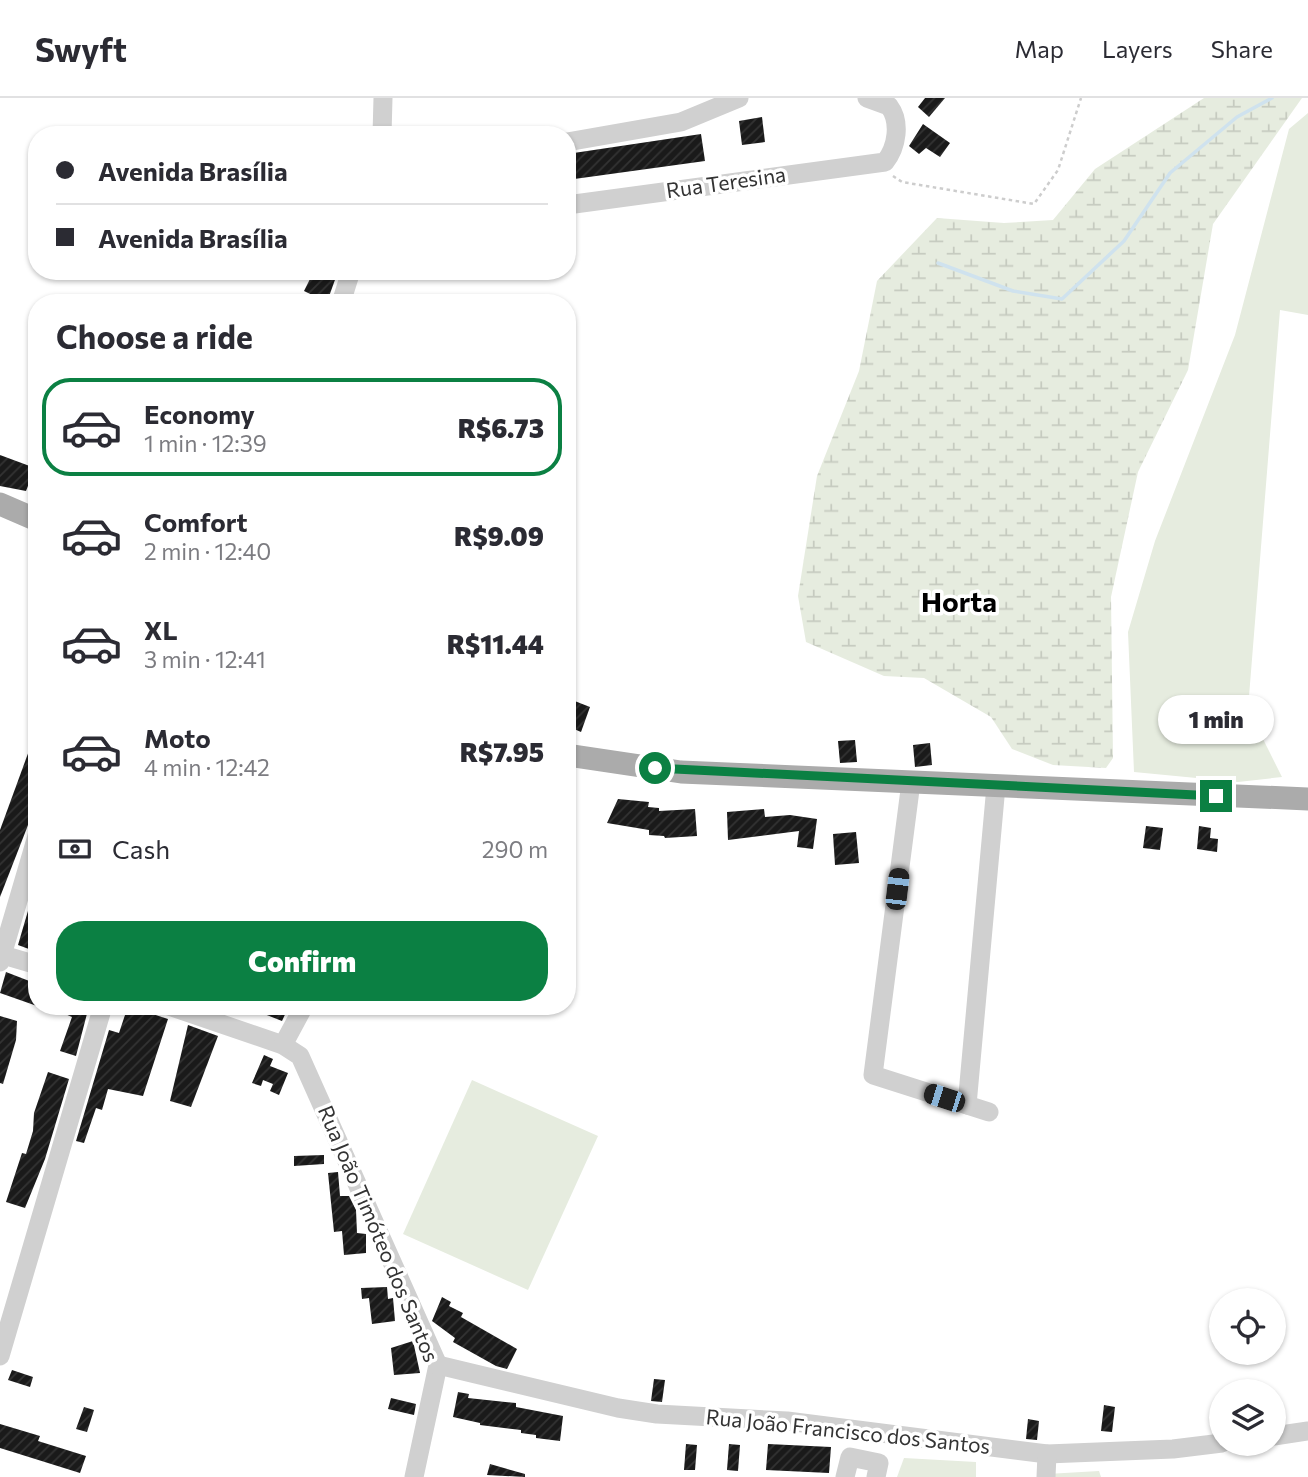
<!DOCTYPE html>
<html lang="en">
<head>
<meta charset="utf-8">
<style>
	:root { --surface:#fff; --page:#f7f7f7; --text:#2b2b33; --muted:#7c7c81; --line:#e1e1e2; --accent:#0b8043 }
	body { margin:0; font-family:Commissioner,sans-serif; background:var(--page); color:var(--text); height:100vh; display:flex; flex-direction:column; font-size:26px; white-space:nowrap }
	* { box-sizing:border-box; margin:0 }
	p { font-size:23px; color:var(--muted) }
	.icon { flex:none; width:38px; height:38px; fill:none; stroke:currentColor; stroke-width:2; stroke-linecap:round; stroke-linejoin:round }
	.map { position:relative; flex:1; overflow:hidden }
	.side { position:absolute; left:28px; top:196px; width:548px; height:721px; display:flex; flex-direction:column; background:var(--surface); border-radius:28px; box-shadow:0 2px 5px #0004 }
	.side>* { flex:none }
	.hud { position:absolute; left:28px; top:28px; width:548px; height:154px; border-radius:28px; box-shadow:0 2px 5px #0004; display:grid; align-content:center; height:154px; padding:0 28px; background:var(--surface) }
	.buttons { position:absolute; left:1209px; top:1190px; display:grid; gap:14px }
	.buttons a { display:grid; place-items:center; width:77px; height:77px; border-radius:50%; background:var(--surface); box-shadow:0 2px 5px #0004; font-size:35px }
	.end { position:absolute; width:32px; height:32px; margin:-16px; border:9px solid #0b8043; background:#fff; box-shadow:0 0 0 4px #fff }
	.from { border-radius:50% }
	.bubble { position:absolute; height:49px; border-radius:24px; background:var(--surface); box-shadow:0 2px 5px #0004; font-size:23px; font-weight:800; line-height:49px; text-align:center }
	.car { position:absolute; width:21px; height:42px; margin:-21px -10px; border-radius:9px; box-shadow:0 0 5px 2px #0007; background:linear-gradient(#222 24%,#8ab4d8 0 40%,#222 0 76%,#8ab4d8 0 86%,#222 0) }
	.hud b { display:flex; align-items:center; gap:24px; height:66px; font-size:26px }
	.hud b+b { border-top:2px solid var(--line) }
	.hud i { width:18px; height:18px; background:var(--text) }
	ul { padding:0; list-style:none }
	li { display:flex; align-items:center; gap:21px; height:98px; margin:0 14px 10px; padding:0 14px; border:4px solid transparent; border-radius:28px }
	li div { flex:1 }
	li b { display:block; font-size:26px }
	li em { font-style:normal; font-weight:800 }
	li.on { border-color:var(--accent) }
	li>.icon { width:63px; height:63px; stroke-width:1.5 }
	h2 { padding:0 28px; font-size:32px; line-height:84px }
	.pay { display:flex; align-items:center; gap:18px; height:77px; padding:0 28px; font-size:26px }
	.pay p { margin-inline-start:auto }
	.action { display:flex; gap:14px; margin-top:auto; padding:14px 28px }
	.action a { flex:1; height:80px; border-radius:28px; background:var(--accent); color:#fff; font-size:28px; font-weight:800; line-height:80px; text-align:center }
	header { display:flex; align-items:center; gap:42px; box-sizing:border-box; height:98px; padding:0 35px; background:var(--surface); border-bottom:2px solid var(--line) }
	header strong { font-size:33px }
	nav { display:flex; gap:38px; margin-inline-start:auto; font-size:24px }
	.map>svg:first-child { display:block }
	.grass { fill:#e6ecdf }
	.wetland { fill:url(#wetland-marsh) }
	.lines { fill:none; stroke-linecap:round; stroke-linejoin:round }
	.stream { stroke:#cfe2ee; stroke-width:3.5 }
	.building { fill:url(#building-hatch) }
	.path { stroke:#cdcdcd; stroke-width:2.5; stroke-dasharray:3.5 3.5; stroke-linecap:butt }
	.minor { stroke:#d0d0d0; stroke-width:19 }
	.major { stroke:#ababab; stroke-width:23 }
	.route { stroke:#0b8043; stroke-width:9 }
	.labels { text-anchor:middle; stroke-width:7; stroke-linejoin:round; paint-order:stroke }
	.street-label { font-size:21px; fill:#333; stroke:#fff }
	.district-label { font-size:28px; font-weight:bold; fill:#000; stroke:#fff }
</style>
</head>
<body>
<header>
<strong>Swyft</strong>
<nav><a>Map</a><a>Layers</a><a>Share</a></nav>
</header>
<div class="map">
<svg width="1308" height="1379" viewBox="0 0 1308 1379">
	<defs>
		<pattern id="wetland-marsh" width="20" height="14" patternUnits="userSpaceOnUse" patternTransform="scale(1.75)"><rect width="20" height="14" fill="#e6ecdf"/><path d="M1 5h8M5 5V1M11 12h8M15 12V8" fill="none" stroke="#c6cbc0"/></pattern>
		<pattern id="building-hatch" width="6" height="6" patternUnits="userSpaceOnUse" patternTransform="scale(1.75)"><rect width="6" height="6" fill="#1a1a1a"/><path d="M-1 1l2-2M0 6l6-6M5 7l2-2" fill="none" stroke="#333"/></pattern>
	</defs>
	<rect width="100%" height="100%" fill="#fff"/>
	<g class="grass">
		<polygon points="1308,15 1308,217 1280,212 1248,611 1282,679 1238,684 1134,674 1128,534 1155,443 1235,237 1289,31"/>
		<polygon points="472,982 598,1038 528,1192 403,1136"/>
		<polygon points="904,1360 976,1364 976,1379 897,1379"/>
		<polygon points="1099,1373 1101,1379 1047,1379 1047,1376"/>
	</g>
	<polygon class="wetland" points="1204,0 1302,0 1213,126 1188,272 1138,374 1111,499 1113,660 1106,670 1053,667 1012,651 991,619 924,580 884,578 806,544 798,498 817,378 859,273 877,183 937,120 1004,125 1053,122 1095,71"/>
	<g class="lines">
		<polyline class="stream" points="938,165 1013,193 1062,201 1124,143 1170,75 1237,19 1272,0"/>
	</g>
	<g class="building">
		<polygon points="925,0 945,0 929,19 918,9"/>
		<polygon points="762,19 765,44 742,47 739,23"/>
		<polygon points="923,26 950,45 940,59 926,50 919,56 909,48"/>
		<polygon points="701,36 705,63 567,82 567,56"/>
		<polygon points="314,173 325,173 336,179 327,204 304,193"/>
		<polygon points="0,357 35,370 26,393 0,388"/>
		<polygon points="567,600 590,609 581,634 567,628"/>
		<polygon points="34,639 37,640 37,704 0,799 0,732"/>
		<polygon points="855,642 857,664 840,665 838,643"/>
		<polygon points="930,645 932,667 915,669 913,647"/>
		<polygon points="618,701 649,704 648,709 659,710 659,713 695,711 697,738 665,740 664,738 649,737 649,732 607,725"/>
		<polygon points="764,711 765,719 790,717 817,721 813,751 797,749 799,733 728,742 727,714"/>
		<polygon points="1146,728 1163,730 1160,752 1143,750"/>
		<polygon points="1199,728 1211,730 1210,740 1218,741 1217,754 1197,751"/>
		<polygon points="856,734 859,765 835,767 833,736"/>
		<polygon points="35,789 37,789 37,854 18,847"/>
		<polygon points="6,874 37,886 37,908 0,895"/>
		<polygon points="47,908 89,908 76,958 60,953 72,919"/>
		<polygon points="128,908 168,921 143,998 108,991 102,1012 96,1010 84,1045 76,1043 109,932 119,935"/>
		<polygon points="244,908 289,908 282,923"/>
		<polygon points="0,918 17,923 16,942 3,986 0,985"/>
		<polygon points="188,927 218,938 191,1009 170,1003"/>
		<polygon points="264,957 273,961 270,968 288,975 279,997 270,993 273,986 263,982 261,988 252,985"/>
		<polygon points="48,974 69,981 45,1061 25,1110 6,1104 22,1055 26,1056 33,1033 34,1015"/>
		<polygon points="324,1057 324,1066 294,1068 294,1058"/>
		<polygon points="338,1074 340,1098 349,1098 356,1112 357,1135 366,1136 366,1155 344,1157 342,1133 334,1134 328,1075"/>
		<polygon points="387,1189 388,1201 393,1200 395,1223 372,1226 369,1200 362,1201 361,1190"/>
		<polygon points="442,1199 451,1204 449,1208 463,1215 461,1219 517,1251 507,1271 496,1268 453,1244 455,1240 432,1223"/>
		<polygon points="413,1243 420,1275 394,1277 391,1250"/>
		<polygon points="12,1272 33,1279 30,1289 8,1282"/>
		<polygon points="654,1281 665,1282 662,1304 651,1303"/>
		<polygon points="458,1294 469,1296 468,1300 516,1305 516,1309 563,1318 560,1343 536,1340 536,1337 521,1335 521,1332 480,1327 480,1325 453,1319"/>
		<polygon points="391,1300 416,1306 414,1317 388,1311"/>
		<polygon points="1104,1307 1115,1309 1112,1334 1101,1333"/>
		<polygon points="84,1309 94,1312 87,1334 76,1331"/>
		<polygon points="1028,1321 1039,1323 1037,1342 1026,1341"/>
		<polygon points="0,1326 40,1338 38,1343 86,1358 80,1375 0,1350"/>
		<polygon points="686,1346 697,1347 695,1372 684,1372"/>
		<polygon points="729,1346 740,1347 738,1373 727,1372"/>
		<polygon points="768,1346 831,1349 829,1375 766,1372"/>
		<polygon points="490,1366 525,1376 525,1379 487,1377"/>
	</g>
	<g class="lines">
		<polyline class="path" points="893,78 902,84 1034,106 1058,72 1081,0"/>
		<g class="minor">
			<polyline points="382,37 383,0"/>
			<polyline points="567,44 681,24 739,0"/>
			<path d="M567 107 885 64C897 49 901 24 889 8L867 0"/>
			<polyline points="341,205 351,173"/>
			<polyline points="911,684 873,977 989,1014"/>
			<polyline points="0,856 37,867"/>
			<polyline points="0,864 37,738"/>
			<polyline points="169,908 283,947 300,958 438,1267 414,1379"/>
			<polyline points="283,947 304,908"/>
			<polyline points="967,1007 996,688"/>
			<polyline points="0,1258 103,908"/>
			<polyline points="438,1267 618,1310 657,1316 787,1323 1047,1356 1173,1351 1222,1345"/>
			<polyline points="1274,1338 1308,1333"/>
			<polyline points="845,1379 850,1359 879,1365 876,1379"/>
			<polyline points="1046,1379 1047,1356"/>
		</g>
		<g class="major">
			<polyline points="0,406 37,422"/>
			<polyline points="567,657 681,674 1308,701"/>
		</g>
	</g>
	<g class="lines">
		<polyline class="route" points="655,670 1216,698"/>
	</g>
	<g class="labels">
		<g class="street-label">
			<text transform="translate(726 85) rotate(-8)" y="7">Rua Teresina</text>
			<text transform="translate(378 1136) rotate(67)" y="7">Rua João Timóteo dos Santos</text>
			<text transform="translate(848 1334) rotate(6)" y="7">Rua João Francisco dos Santos</text>
		</g>
		<g class="district-label">
			<text x="959" y="514">Horta</text>
		</g>
	</g>
</svg>
<div class="buttons">
<a><svg class="icon" aria-label="locate" viewBox="0 0 24 24"><circle cx="12" cy="12" r="6"/><path d="M12 2v4M12 18v4M2 12h4M18 12h4"/></svg></a>
<a><svg class="icon" aria-label="layers" viewBox="0 0 24 24"><path d="M12 4l9 5-9 5-9-5zM3 14l9 5 9-5"/></svg></a>
</div>
<i class="end from" style="left:655px;top:670px"></i>
<i class="end" style="left:1216px;top:698px"></i>
<div class="bubble" style="left:1158px;top:597px;width:116px">1 min</div>
<i class="car" style="left:897px;top:791px;rotate:7deg"></i>
<i class="car" style="left:944px;top:1000px;rotate:288deg"></i>
<div class="hud">
<b><i class="from"></i>Avenida Brasília</b>
<b><i></i>Avenida Brasília</b>
</div>
<section class="side">
<h2>Choose a ride</h2>
<ul>
<li class="on"><svg class="icon" aria-label="car" viewBox="0 0 24 24"><path d="M5 17H2v-5l4-1 3-4h7l3 4 3 1v5h-3M9 17h6M6 11h13"/><circle cx="7" cy="17" r="2"/><circle cx="17" cy="17" r="2"/></svg><div><b>Economy</b><p>1 min · 12:39</p></div><em>R$6.73</em></li>
<li><svg class="icon" aria-label="car" viewBox="0 0 24 24"><path d="M5 17H2v-5l4-1 3-4h7l3 4 3 1v5h-3M9 17h6M6 11h13"/><circle cx="7" cy="17" r="2"/><circle cx="17" cy="17" r="2"/></svg><div><b>Comfort</b><p>2 min · 12:40</p></div><em>R$9.09</em></li>
<li><svg class="icon" aria-label="car" viewBox="0 0 24 24"><path d="M5 17H2v-5l4-1 3-4h7l3 4 3 1v5h-3M9 17h6M6 11h13"/><circle cx="7" cy="17" r="2"/><circle cx="17" cy="17" r="2"/></svg><div><b>XL</b><p>3 min · 12:41</p></div><em>R$11.44</em></li>
<li><svg class="icon" aria-label="car" viewBox="0 0 24 24"><path d="M5 17H2v-5l4-1 3-4h7l3 4 3 1v5h-3M9 17h6M6 11h13"/><circle cx="7" cy="17" r="2"/><circle cx="17" cy="17" r="2"/></svg><div><b>Moto</b><p>4 min · 12:42</p></div><em>R$7.95</em></li>
</ul>
<div class="pay"><svg class="icon" aria-label="cash" viewBox="0 0 24 24"><path d="M3 7h18v10H3z"/><circle cx="12" cy="12" r="2"/></svg>Cash<p>290 m</p></div>
<div class="action"><a>Confirm</a></div>
</section>
</div>
</body>
</html>
